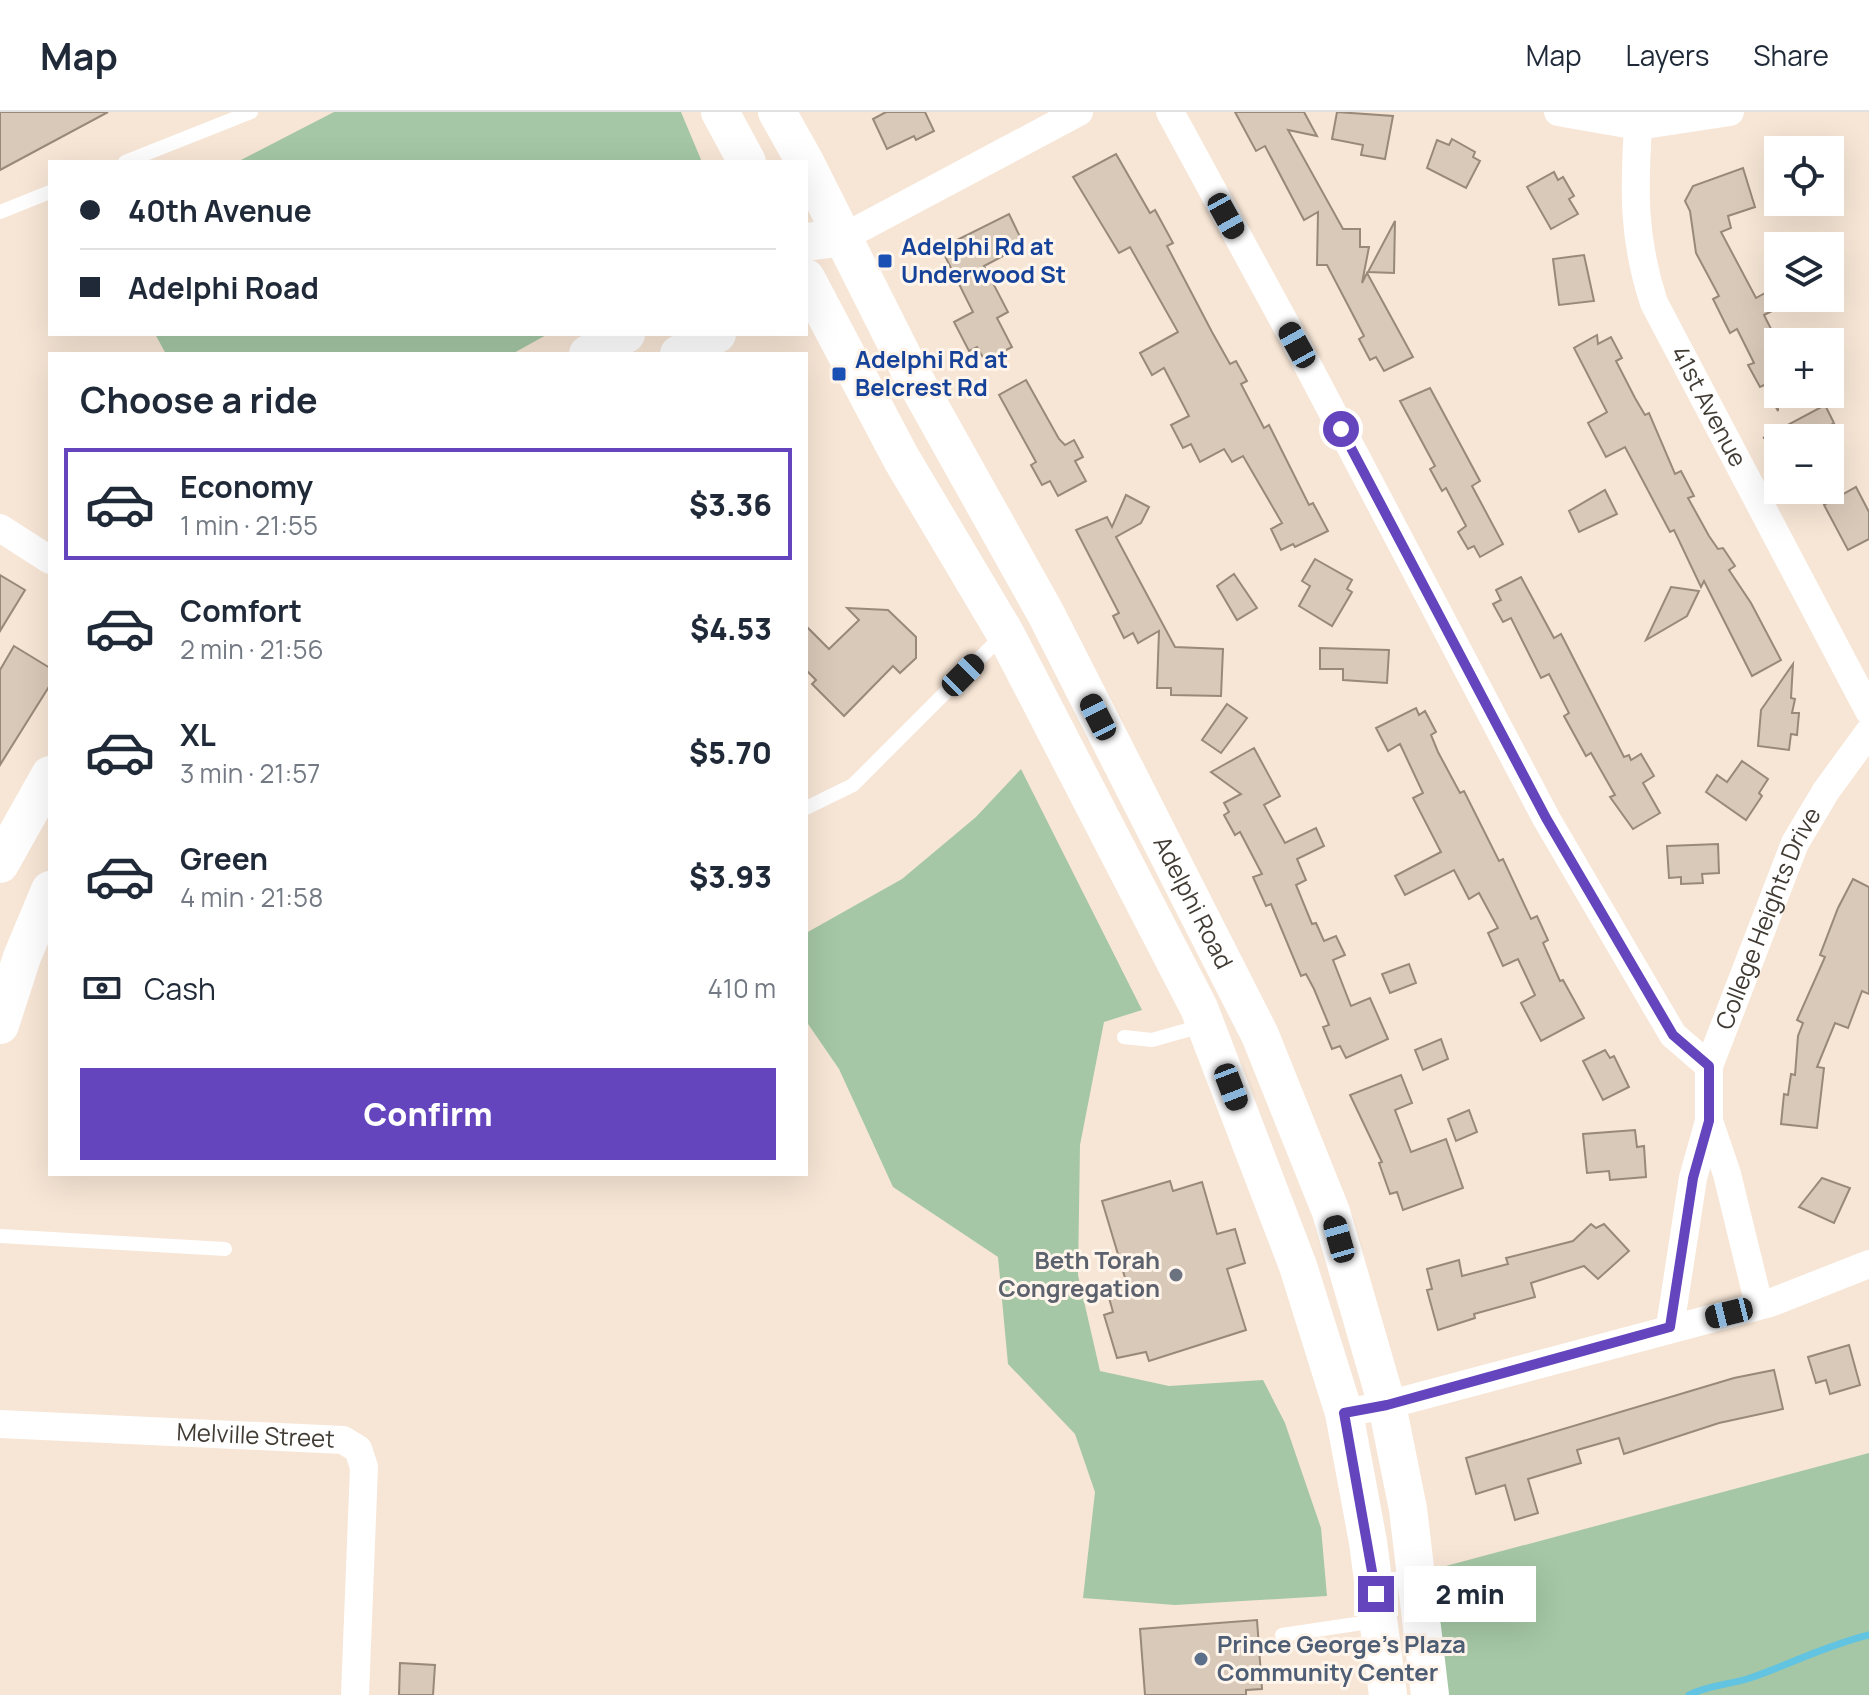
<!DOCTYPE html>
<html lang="en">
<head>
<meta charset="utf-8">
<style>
	:root { --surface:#fff; --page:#f6f6f7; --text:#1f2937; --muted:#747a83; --line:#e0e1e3; --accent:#6445be }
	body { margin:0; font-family:Manrope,sans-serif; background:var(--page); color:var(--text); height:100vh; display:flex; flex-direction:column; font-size:30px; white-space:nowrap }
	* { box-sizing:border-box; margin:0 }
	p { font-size:26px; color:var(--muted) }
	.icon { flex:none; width:44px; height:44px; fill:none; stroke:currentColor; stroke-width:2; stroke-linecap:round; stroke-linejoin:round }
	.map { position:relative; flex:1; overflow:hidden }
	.panel { position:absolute; left:48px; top:240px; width:760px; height:824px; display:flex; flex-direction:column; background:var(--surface); border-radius:0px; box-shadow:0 8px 32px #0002 }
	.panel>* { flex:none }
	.hud { position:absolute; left:48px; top:48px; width:760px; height:176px; border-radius:0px; box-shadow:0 8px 32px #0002; display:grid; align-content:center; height:176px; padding:0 32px; background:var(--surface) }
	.fabs { position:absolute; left:1764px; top:24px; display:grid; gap:16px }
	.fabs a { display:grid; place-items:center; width:80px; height:80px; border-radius:0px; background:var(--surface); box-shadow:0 8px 32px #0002; font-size:40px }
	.end { position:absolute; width:36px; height:36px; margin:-18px; border:10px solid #6445be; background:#fff; box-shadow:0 0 0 4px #fff }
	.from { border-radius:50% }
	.bubble { position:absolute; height:56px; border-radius:0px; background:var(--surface); box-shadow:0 8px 32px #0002; font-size:26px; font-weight:800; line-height:56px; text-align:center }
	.car { position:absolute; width:24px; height:48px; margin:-24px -12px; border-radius:10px; box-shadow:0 0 6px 2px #0007; background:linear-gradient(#222 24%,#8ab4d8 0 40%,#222 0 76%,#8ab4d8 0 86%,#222 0) }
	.hud b { display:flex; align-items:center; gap:28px; height:76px; font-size:30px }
	.hud b+b { border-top:2px solid var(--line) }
	.hud i { width:20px; height:20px; background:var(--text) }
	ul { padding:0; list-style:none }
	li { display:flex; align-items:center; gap:24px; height:112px; margin:0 16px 12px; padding:0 16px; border:4px solid transparent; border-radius:0px }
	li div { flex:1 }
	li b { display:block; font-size:30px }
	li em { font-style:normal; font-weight:800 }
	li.active { border-color:var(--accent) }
	li>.icon { width:72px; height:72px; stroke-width:1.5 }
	h2 { padding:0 32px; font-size:36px; line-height:96px }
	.pay { display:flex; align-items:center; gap:20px; height:88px; padding:0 32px; font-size:30px }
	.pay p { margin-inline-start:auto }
	.primary-button { display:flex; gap:16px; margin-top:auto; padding:16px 32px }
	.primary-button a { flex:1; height:92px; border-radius:0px; background:var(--accent); color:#fff; font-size:32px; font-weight:800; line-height:92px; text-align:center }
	header { display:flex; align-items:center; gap:48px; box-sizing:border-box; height:112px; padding:0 40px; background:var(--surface); border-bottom:2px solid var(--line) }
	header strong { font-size:38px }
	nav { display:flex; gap:44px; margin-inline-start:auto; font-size:28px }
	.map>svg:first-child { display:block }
	.green { fill:#a5c7a5 }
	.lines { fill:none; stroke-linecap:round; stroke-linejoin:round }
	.stream { stroke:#62c4e0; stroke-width:7 }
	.building { fill:#d9c9b9; stroke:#98897a; stroke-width:2 }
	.lane { stroke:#fff; stroke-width:14 }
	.street { stroke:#fff; stroke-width:28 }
	.secondary { stroke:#fff; stroke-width:38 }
	.route { stroke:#6445be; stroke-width:10 }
	.transit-dot { fill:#1a4fb4; stroke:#fff5eb; stroke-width:3 }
	.worship-dot { fill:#6b7280; stroke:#fff5eb; stroke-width:3 }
	.service-dot { fill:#5c6f8a; stroke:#fff5eb; stroke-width:3 }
	.labels { text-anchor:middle; stroke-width:6; stroke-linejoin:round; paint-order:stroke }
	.transit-label { font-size:24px; font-weight:bold; fill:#164399; stroke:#fff5eb; text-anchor:start }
	.street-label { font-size:24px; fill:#413b34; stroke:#fff5eb }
	.worship-label { font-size:24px; font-weight:bold; fill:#5b616d; stroke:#fff5eb; text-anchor:end }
	.service-label { font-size:24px; font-weight:bold; fill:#4e5e75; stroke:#fff5eb; text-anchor:start }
</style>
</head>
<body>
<header>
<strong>Map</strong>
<nav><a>Map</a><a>Layers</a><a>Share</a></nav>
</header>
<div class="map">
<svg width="1869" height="1583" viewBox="0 0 1869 1583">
	<rect width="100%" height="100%" fill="#f7e6d6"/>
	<g class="green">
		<polygon points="334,0 681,0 702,50 237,50"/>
		<polygon points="155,222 548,222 512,242 166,242"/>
		<polygon points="1021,657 1142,898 1104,910 1080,1033 1078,1163 1100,1259 1169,1274 1263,1268 1285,1311 1321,1416 1327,1484 1175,1493 1083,1486 1095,1380 1075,1322 1008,1252 998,1145 893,1075 839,957 806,909 806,821 902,767 976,705"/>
		<polygon points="1869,1341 1869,1583 1430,1583 1416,1462"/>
	</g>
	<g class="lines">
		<path class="stream" d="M1689 1583C1708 1573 1729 1573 1750 1566 1790 1552 1828 1533 1869 1523"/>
	</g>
	<g class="building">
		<polygon points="0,0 108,0 0,58"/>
		<polygon points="886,0 925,0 934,19 916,28 914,24 887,37 873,7"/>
		<polygon points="1235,0 1304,0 1317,24 1288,18 1343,117 1360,117 1360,135 1369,135 1362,171 1367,161 1413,245 1384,259 1376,245 1370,248 1359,227 1364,224 1327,153 1317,153 1318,100 1304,108 1265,34 1256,39"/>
		<polygon points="1337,0 1393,4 1385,47 1361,43 1363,33 1332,27"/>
		<polygon points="1452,27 1475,40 1473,45 1480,49 1466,76 1427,56 1437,28 1449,33"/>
		<polygon points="1116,42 1150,101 1155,98 1173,131 1167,134 1212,220 1230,252 1236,249 1247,269 1241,272 1264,316 1269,313 1309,393 1313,391 1328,419 1295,435 1293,432 1281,438 1271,417 1282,411 1243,344 1232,350 1224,337 1200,350 1191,332 1183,336 1171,313 1189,304 1164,256 1152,263 1140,241 1178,220 1130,135 1119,141 1073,65"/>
		<polygon points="1743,56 1755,95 1728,104 1731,116 1721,120 1756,186 1765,181 1774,198 1764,203 1778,231 1778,299 1764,273 1760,275 1748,253 1754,251 1737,217 1730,221 1713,187 1719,184 1696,141 1690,99 1685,89 1693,74"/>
		<polygon points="1554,60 1558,68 1563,65 1574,84 1569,87 1578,102 1551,117 1527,75"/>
		<polygon points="1009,102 1024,133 984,154 1008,200 997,206 1012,235 985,249 977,235 969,239 954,210 973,200 941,136"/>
		<polygon points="1395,109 1394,161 1368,160"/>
		<polygon points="1584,143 1594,189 1559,193 1553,147"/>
		<polygon points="1597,223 1598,232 1611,225 1622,246 1616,249 1635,286 1645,303 1649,301 1675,362 1681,359 1694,384 1688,386 1709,424 1718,437 1723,436 1735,454 1729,458 1751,491 1781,548 1752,564 1704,469 1701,475 1674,418 1670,420 1625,335 1606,345 1588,311 1607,300 1574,236"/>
		<polygon points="1026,268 1059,327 1065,333 1074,328 1083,345 1075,349 1086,369 1058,384 1050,369 1042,373 1031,353 1036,350 999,283"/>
		<polygon points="1430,276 1480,369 1472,374 1503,432 1480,445 1474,434 1468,437 1458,420 1466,414 1446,376 1442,379 1430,357 1435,354 1400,289"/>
		<polygon points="1825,293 1834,311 1824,317 1829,326 1763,326"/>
		<polygon points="1856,375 1869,400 1869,427 1848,438 1824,393"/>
		<polygon points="1605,378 1617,402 1579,420 1569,399"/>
		<polygon points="1126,383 1149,395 1141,411 1116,425 1175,535 1223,537 1221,584 1171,583 1171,576 1157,576 1159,519 1138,531 1133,521 1124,526 1113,504 1119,501 1076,418 1107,405 1112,415"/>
		<polygon points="1315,447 1352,468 1347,477 1352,480 1332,514 1299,494 1310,474 1302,469"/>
		<polygon points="1234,462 1257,496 1237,508 1217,474"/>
		<polygon points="0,463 25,478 0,519"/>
		<polygon points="1521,465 1554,526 1561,522 1624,645 1629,643 1631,648 1641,642 1654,664 1643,671 1660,701 1633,717 1610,685 1615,683 1591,641 1586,644 1564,604 1569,601 1549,562 1541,566 1511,506 1503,510 1493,492 1501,488 1496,478"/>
		<polygon points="1671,475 1699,479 1687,504 1646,528"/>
		<polygon points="847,496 888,498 916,525 916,546 900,561 893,554 844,604 812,572 816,568 806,558 806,514 829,537 859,508"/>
		<polygon points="14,534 50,556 50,573 0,653 0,558"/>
		<polygon points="1320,536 1389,538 1387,571 1343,568 1343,557 1320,557"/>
		<polygon points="1793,552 1791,586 1795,587 1792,601 1799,601 1797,623 1791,622 1789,638 1758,634 1761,598"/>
		<polygon points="1227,592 1247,606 1221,641 1202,628"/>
		<polygon points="1416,596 1419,603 1425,599 1436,620 1431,623 1438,640 1460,681 1464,679 1499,749 1503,747 1531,807 1537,804 1548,828 1543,831 1560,869 1563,868 1584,906 1541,929 1521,891 1535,883 1518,847 1503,854 1488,821 1498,816 1479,781 1469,787 1454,758 1405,783 1395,764 1441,740 1413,686 1423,681 1400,632 1388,639 1376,616"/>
		<polygon points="1254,636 1280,684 1264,693 1285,731 1316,716 1324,734 1297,747 1306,768 1296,773 1312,812 1316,811 1324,829 1336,824 1345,843 1333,848 1351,894 1370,886 1388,927 1346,946 1340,934 1332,937 1323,915 1329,913 1314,877 1306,862 1301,864 1271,792 1266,794 1253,765 1262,762 1240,720 1235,723 1224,703 1229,700 1224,691 1241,682 1211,660"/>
		<polygon points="1742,649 1768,667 1759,681 1762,684 1746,708 1706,680 1717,663 1727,670"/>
		<polygon points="1718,732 1719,761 1702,762 1703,771 1681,772 1681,765 1669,766 1667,734"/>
		<polygon points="1853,767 1869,775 1869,882 1862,879 1848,916 1835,911 1817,955 1824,956 1817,1016 1781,1012 1784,982 1788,983 1791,962 1795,963 1798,924 1803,911 1797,908 1825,845 1820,843 1838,796"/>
		<polygon points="1409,852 1416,871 1390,881 1382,862"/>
		<polygon points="1441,927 1448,947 1423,958 1415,938"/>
		<polygon points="1605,938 1610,946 1614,944 1629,975 1603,988 1583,949"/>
		<polygon points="1401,963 1412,991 1395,998 1411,1040 1446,1027 1463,1076 1403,1098 1397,1080 1390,1082 1379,1051 1382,1050 1350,983"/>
		<polygon points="1469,998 1477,1020 1456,1029 1448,1007"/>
		<polygon points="1635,1018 1637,1035 1644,1034 1646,1065 1610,1068 1609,1059 1587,1061 1583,1022"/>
		<polygon points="1822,1066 1850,1076 1834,1111 1799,1095"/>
		<polygon points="1170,1069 1173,1079 1202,1070 1217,1122 1235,1117 1245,1151 1227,1157 1246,1218 1149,1249 1146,1240 1117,1246 1104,1203 1113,1200 1106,1175 1126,1169 1102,1089"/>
		<polygon points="1591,1112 1596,1116 1604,1112 1629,1139 1598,1167 1584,1154 1531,1171 1535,1185 1474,1202 1475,1206 1438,1218 1427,1178 1432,1177 1427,1157 1459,1148 1462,1164 1508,1152 1506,1146 1573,1129"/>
		<polygon points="1849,1233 1860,1273 1830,1282 1826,1268 1816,1271 1808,1245"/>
		<polygon points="1774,1258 1783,1297 1719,1311 1624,1342 1619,1326 1577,1338 1581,1351 1528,1367 1538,1401 1515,1408 1505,1373 1476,1382 1466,1346 1734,1266"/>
		<polygon points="1257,1508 1262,1577 1246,1578 1246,1583 1145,1583 1140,1517"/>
		<polygon points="400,1551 435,1553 433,1583 399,1583"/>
	</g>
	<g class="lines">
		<g class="lane">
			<polyline points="125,50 251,0"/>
			<polyline points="0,100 50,80"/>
			<polyline points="806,696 853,673 1002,524"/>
			<polyline points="1124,925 1152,928 1205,913"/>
			<polyline points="0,1124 225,1137"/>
			<polyline points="1282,1523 1376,1509"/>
		</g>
		<g class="street">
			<polyline points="1170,0 1297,233 1546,706 1673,923 1709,954"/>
			<polyline points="1558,0 1638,14 1730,0"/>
			<path id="s1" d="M1638 14C1634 80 1633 127 1654 191L1869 599"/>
			<polyline points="844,125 1079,0"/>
			<polyline points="0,416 50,448"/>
			<polyline points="1709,1009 1727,1062 1759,1193"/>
			<path id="s2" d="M1670 1215 1693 1066 1709 1009V954L1795 731 1826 679 1869 620"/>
			<polyline points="1344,1301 1387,1293 1770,1191 1869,1152"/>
			<path id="s3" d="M0 1312 343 1328 358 1337 364 1355 355 1583"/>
		</g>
		<g class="secondary">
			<polyline points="720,0 747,50"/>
			<polyline points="777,0 805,50"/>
			<path id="s4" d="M806 52 910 259 1046 502 1260 923 1331 1100 1387 1293 1408 1397 1430 1583"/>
			<polyline points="806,130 844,125"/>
			<polyline points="806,166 901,346 1005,521 1199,896 1298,1154 1344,1301 1368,1430 1388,1583"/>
			<polyline points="588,242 626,222"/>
			<polyline points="679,242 717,222"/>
			<polyline points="0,752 50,663"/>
			<polyline points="0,913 22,845 50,778"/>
		</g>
	</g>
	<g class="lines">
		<polyline class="route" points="1341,317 1546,706 1673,923 1709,954 1709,1009 1693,1066 1670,1215 1387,1293 1344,1301 1376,1482"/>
	</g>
	<g class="transit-dot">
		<rect x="877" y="141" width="16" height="16" rx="4"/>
		<rect x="831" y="254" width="16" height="16" rx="4"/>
	</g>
	<circle class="worship-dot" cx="1176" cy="1163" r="8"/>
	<circle class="service-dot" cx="1201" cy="1547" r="8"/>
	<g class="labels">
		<g class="transit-label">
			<text x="901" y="143">Adelphi Rd at<tspan x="901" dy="28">Underwood St</tspan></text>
			<text x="855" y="256">Adelphi Rd at<tspan x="855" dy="28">Belcrest Rd</tspan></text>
		</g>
		<g class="street-label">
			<text dy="8" stroke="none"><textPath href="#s1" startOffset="296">41st Avenue</textPath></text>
			<text dy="8" stroke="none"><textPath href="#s4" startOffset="834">Adelphi Road</textPath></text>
			<text dy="8" stroke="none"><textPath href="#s2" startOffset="424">College Heights Drive</textPath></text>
			<text dy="8" stroke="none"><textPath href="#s3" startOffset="256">Melville Street</textPath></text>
		</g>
		<g class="worship-label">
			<text x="1160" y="1157">Beth Torah<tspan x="1160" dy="28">Congregation</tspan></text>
		</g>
		<g class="service-label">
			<text x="1217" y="1541">Prince George's Plaza<tspan x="1217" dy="28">Community Center</tspan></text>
		</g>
	</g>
</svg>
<div class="fabs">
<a><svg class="icon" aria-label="locate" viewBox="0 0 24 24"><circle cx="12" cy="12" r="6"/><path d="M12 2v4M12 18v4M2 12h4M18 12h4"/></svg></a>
<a><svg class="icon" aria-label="layers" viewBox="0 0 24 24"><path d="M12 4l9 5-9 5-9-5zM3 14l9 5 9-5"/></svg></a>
<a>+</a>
<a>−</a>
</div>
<i class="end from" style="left:1341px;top:317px"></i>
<i class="end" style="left:1376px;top:1482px"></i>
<div class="bubble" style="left:1404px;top:1454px;width:132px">2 min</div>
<i class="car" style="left:1226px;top:104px;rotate:151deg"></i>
<i class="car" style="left:1297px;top:233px;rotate:331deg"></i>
<i class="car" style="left:963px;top:563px;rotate:45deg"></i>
<i class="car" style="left:1098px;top:605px;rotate:333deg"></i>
<i class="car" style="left:1231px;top:975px;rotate:159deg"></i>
<i class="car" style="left:1339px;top:1127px;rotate:344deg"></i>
<i class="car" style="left:1729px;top:1201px;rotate:256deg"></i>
<div class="hud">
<b><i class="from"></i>40th Avenue</b>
<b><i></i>Adelphi Road</b>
</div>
<section class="panel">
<h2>Choose a ride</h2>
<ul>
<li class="active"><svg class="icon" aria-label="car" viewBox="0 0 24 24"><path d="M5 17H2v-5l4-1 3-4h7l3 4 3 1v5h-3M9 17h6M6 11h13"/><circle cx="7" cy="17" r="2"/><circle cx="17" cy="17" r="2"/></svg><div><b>Economy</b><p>1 min · 21:55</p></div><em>$3.36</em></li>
<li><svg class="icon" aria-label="car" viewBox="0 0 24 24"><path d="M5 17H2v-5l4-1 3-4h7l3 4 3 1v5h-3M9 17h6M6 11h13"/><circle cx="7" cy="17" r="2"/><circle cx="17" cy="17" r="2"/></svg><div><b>Comfort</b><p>2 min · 21:56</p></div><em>$4.53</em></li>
<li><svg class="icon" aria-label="car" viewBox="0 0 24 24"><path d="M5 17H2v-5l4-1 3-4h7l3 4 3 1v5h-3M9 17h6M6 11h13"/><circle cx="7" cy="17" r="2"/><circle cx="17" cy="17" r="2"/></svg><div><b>XL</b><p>3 min · 21:57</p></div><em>$5.70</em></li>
<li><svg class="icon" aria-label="car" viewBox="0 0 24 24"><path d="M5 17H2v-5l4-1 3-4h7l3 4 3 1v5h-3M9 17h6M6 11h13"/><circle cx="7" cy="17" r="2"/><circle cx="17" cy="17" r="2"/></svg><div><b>Green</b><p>4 min · 21:58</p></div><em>$3.93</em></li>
</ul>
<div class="pay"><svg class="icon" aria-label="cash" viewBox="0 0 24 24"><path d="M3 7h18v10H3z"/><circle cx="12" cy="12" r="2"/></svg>Cash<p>410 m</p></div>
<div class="primary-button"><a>Confirm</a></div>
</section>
</div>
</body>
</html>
